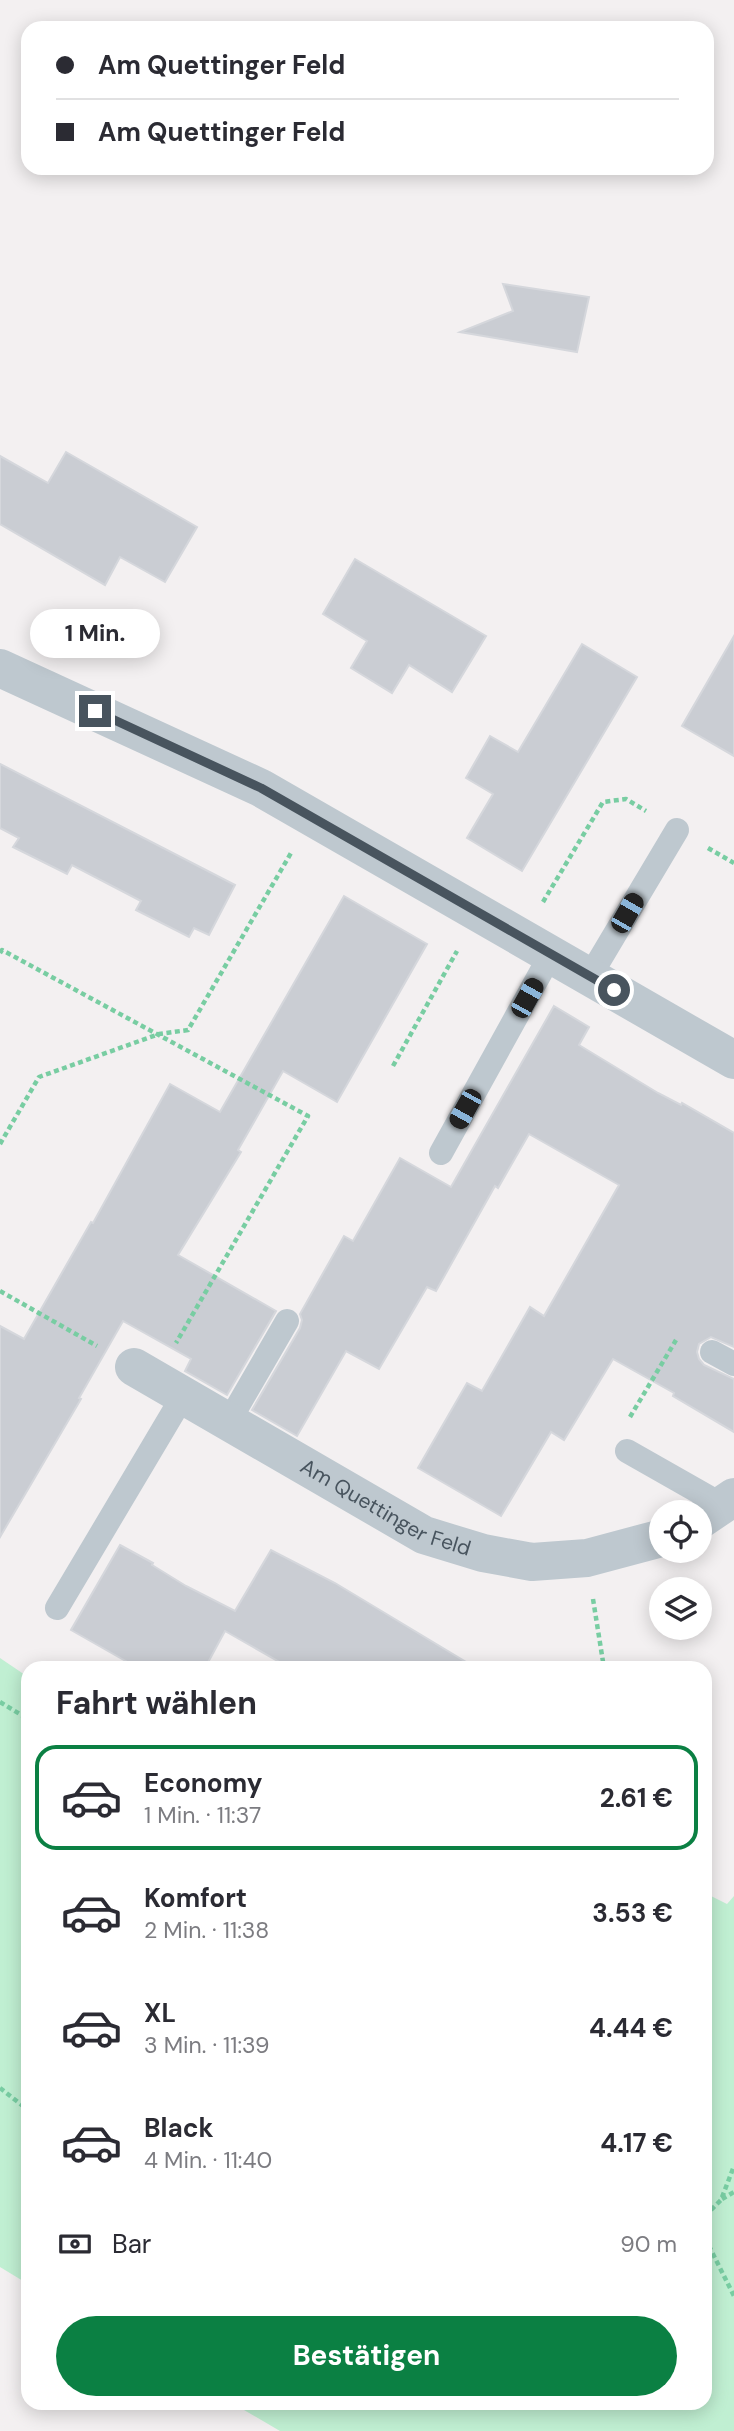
<!DOCTYPE html>
<html lang="de">
<head>
<meta charset="utf-8">
<style>
	:root { --surface:#fff; --page:#f2f2f3; --text:#2b2b33; --muted:#7c7c81; --line:#e1e1e2; --accent:#0b8043 }
	body { margin:0; font-family:"DM Sans",sans-serif; background:var(--page); color:var(--text); height:100vh; display:flex; flex-direction:column; font-size:26px; white-space:nowrap }
	* { box-sizing:border-box; margin:0 }
	p { font-size:23px; color:var(--muted) }
	.icon { flex:none; width:38px; height:38px; fill:none; stroke:currentColor; stroke-width:2; stroke-linecap:round; stroke-linejoin:round }
	.map { position:relative; flex:1; overflow:hidden }
	.drawer { position:absolute; left:21px; top:1661px; width:691px; height:749px; display:flex; flex-direction:column; background:var(--surface); border-radius:21px; box-shadow:0 4px 18px #0003 }
	.drawer>* { flex:none }
	.banner { position:absolute; left:21px; top:21px; width:693px; height:154px; border-radius:21px; box-shadow:0 4px 18px #0003; display:grid; align-content:center; height:154px; padding:0 35px; background:var(--surface) }
	.fabs { position:absolute; left:649px; top:1500px; display:grid; gap:14px }
	.fabs a { display:grid; place-items:center; width:63px; height:63px; border-radius:50%; background:var(--surface); box-shadow:0 4px 18px #0003; font-size:35px }
	.end { position:absolute; width:32px; height:32px; margin:-16px; border:9px solid #48545e; background:#fff; box-shadow:0 0 0 4px #fff }
	.from { border-radius:50% }
	.bubble { position:absolute; height:49px; border-radius:24px; background:var(--surface); box-shadow:0 4px 18px #0003; font-size:23px; font-weight:700; line-height:49px; text-align:center }
	.car { position:absolute; width:21px; height:42px; margin:-21px -10px; border-radius:9px; box-shadow:0 0 5px 2px #0007; background:linear-gradient(#222 24%,#8ab4d8 0 40%,#222 0 76%,#8ab4d8 0 86%,#222 0) }
	.banner b { display:flex; align-items:center; gap:24px; height:66px; font-size:26px }
	.banner b+b { border-top:2px solid var(--line) }
	.banner i { width:18px; height:18px; background:var(--text) }
	ul { padding:0; list-style:none }
	li { display:flex; align-items:center; gap:21px; height:105px; margin:0 14px 10px; padding:0 21px; border:4px solid transparent; border-radius:21px }
	li div { flex:1 }
	li b { display:block; font-size:26px }
	li em { font-style:normal; font-weight:700 }
	li.selected { border-color:var(--accent) }
	li>.icon { width:63px; height:63px; stroke-width:1.5 }
	h2 { padding:0 35px; font-size:32px; line-height:84px }
	.pay { display:flex; align-items:center; gap:18px; height:77px; padding:0 35px; font-size:26px }
	.pay p { margin-inline-start:auto }
	.button { display:flex; gap:14px; margin-top:auto; padding:14px 35px }
	.button a { flex:1; height:80px; border-radius:42px; background:var(--accent); color:#fff; font-size:28px; font-weight:700; line-height:80px; text-align:center }
	.map>svg:first-child { display:block }
	.green { fill:#c0efd2 }
	.building { fill:#cacdd3; stroke:#d5d7dc; stroke-width:2 }
	.lines { fill:none; stroke-linecap:round; stroke-linejoin:round }
	.path { stroke:#78cda2; stroke-width:4.5; stroke-dasharray:5 3.5; stroke-linecap:butt }
	.service { stroke:#bec8cf; stroke-width:24 }
	.minor { stroke:#bec8cf; stroke-width:38 }
	.route { stroke:#48545e; stroke-width:9 }
	.labels { text-anchor:middle; stroke-width:7; stroke-linejoin:round; paint-order:stroke }
	.street-label { font-size:21px; fill:#48545e; stroke:#fff }
</style>
</head>
<body>
<div class="map">
<svg width="734" height="2431" viewBox="0 0 734 2431">
	<rect width="100%" height="100%" fill="#f3f0f1"/>
	<g class="green">
		<polygon points="0,1658 28,1677 28,2284 0,2267"/>
		<polygon points="705,1893 727,1904 734,1896 734,2431 280,2431 232,2403 705,2403"/>
	</g>
	<g class="building">
		<polygon points="503,284 589,297 577,352 460,332 513,311"/>
		<polygon points="66,452 197,527 165,582 120,557 105,585 0,524 0,456 48,483"/>
		<polygon points="355,559 486,636 452,692 409,665 392,693 351,668 367,641 323,614"/>
		<polygon points="734,636 734,756 682,726"/>
		<polygon points="582,644 637,677 522,871 467,838 493,794 466,778 490,736 518,752"/>
		<polygon points="0,764 235,885 209,935 194,928 189,937 136,910 141,901 72,865 67,874 13,847 19,838 0,828"/>
		<polygon points="344,896 427,944 337,1102 283,1071 238,1150 241,1152 178,1255 276,1311 227,1395 185,1371 191,1359 123,1321 79,1398 81,1399 0,1537 0,1326 24,1339 91,1222 93,1223 170,1084 220,1112"/>
		<polygon points="554,1006 589,1027 579,1045 658,1093 681,1105 682,1103 734,1133 734,1347 711,1337 699,1344 697,1352 699,1359 704,1365 734,1379 734,1432 673,1396 674,1393 613,1359 564,1440 551,1432 501,1516 418,1468 467,1383 482,1391 530,1307 544,1316 619,1185 529,1134 498,1188 495,1186 436,1291 427,1287 379,1369 346,1351 297,1436 252,1410 300,1328 302,1320 300,1314 344,1236 353,1241 400,1158 451,1187"/>
		<polygon points="120,1545 153,1563 152,1565 186,1586 235,1611 271,1550 335,1583 476,1668 290,1668 225,1631 205,1668 138,1668 71,1630"/>
	</g>
	<g class="lines">
		<g class="path">
			<polyline points="708,848 734,863"/>
			<polyline points="543,902 603,802 626,799 646,811"/>
			<polyline points="0,953 2,950 308,1116 176,1343"/>
			<polyline points="393,1066 457,951"/>
			<polyline points="0,1144 39,1077 159,1034 188,1030 291,853"/>
			<polyline points="0,1291 97,1346"/>
			<polyline points="630,1417 676,1340"/>
			<polyline points="593,1599 604,1668"/>
			<polyline points="0,1702 28,1719"/>
			<polyline points="0,2088 28,2110"/>
			<polyline points="722,2199 734,2192"/>
			<polyline points="705,2216 721,2200 734,2166"/>
			<polyline points="705,2238 734,2296"/>
		</g>
		<g class="service">
			<polyline points="590,976 677,830"/>
			<polyline points="441,1153 551,954"/>
			<polyline points="712,1352 734,1364"/>
			<polyline points="228,1423 287,1321"/>
			<polyline points="627,1451 708,1497 718,1509"/>
			<polyline points="57,1608 183,1396"/>
		</g>
		<g class="minor">
			<polyline points="0,668 261,788 734,1060"/>
			<path id="s1" d="M134 1367 424 1535 483 1553 532 1562 587 1558 662 1538"/>
			<polyline points="700,1520 734,1497"/>
		</g>
	</g>
	<g class="lines">
		<polyline class="route" points="95,711 261,788 614,990"/>
	</g>
	<g class="labels">
		<g class="street-label">
			<text dy="7" stroke="none"><textPath href="#s1" startOffset="289">Am Quettinger Feld</textPath></text>
		</g>
	</g>
</svg>
<div class="fabs">
<a><svg class="icon" aria-label="locate" viewBox="0 0 24 24"><circle cx="12" cy="12" r="6"/><path d="M12 2v4M12 18v4M2 12h4M18 12h4"/></svg></a>
<a><svg class="icon" aria-label="layers" viewBox="0 0 24 24"><path d="M12 4l9 5-9 5-9-5zM3 14l9 5 9-5"/></svg></a>
</div>
<i class="end from" style="left:614px;top:990px"></i>
<i class="end" style="left:95px;top:711px"></i>
<div class="bubble" style="left:30px;top:609px;width:130px">1 Min.</div>
<i class="car" style="left:627px;top:913px;rotate:30deg"></i>
<i class="car" style="left:527px;top:998px;rotate:29deg"></i>
<i class="car" style="left:465px;top:1109px;rotate:209deg"></i>
<div class="banner">
<b><i class="from"></i>Am Quettinger Feld</b>
<b><i></i>Am Quettinger Feld</b>
</div>
<section class="drawer">
<h2>Fahrt wählen</h2>
<ul>
<li class="selected"><svg class="icon" aria-label="car" viewBox="0 0 24 24"><path d="M5 17H2v-5l4-1 3-4h7l3 4 3 1v5h-3M9 17h6M6 11h13"/><circle cx="7" cy="17" r="2"/><circle cx="17" cy="17" r="2"/></svg><div><b>Economy</b><p>1 Min. · 11:37</p></div><em>2.61 €</em></li>
<li><svg class="icon" aria-label="car" viewBox="0 0 24 24"><path d="M5 17H2v-5l4-1 3-4h7l3 4 3 1v5h-3M9 17h6M6 11h13"/><circle cx="7" cy="17" r="2"/><circle cx="17" cy="17" r="2"/></svg><div><b>Komfort</b><p>2 Min. · 11:38</p></div><em>3.53 €</em></li>
<li><svg class="icon" aria-label="car" viewBox="0 0 24 24"><path d="M5 17H2v-5l4-1 3-4h7l3 4 3 1v5h-3M9 17h6M6 11h13"/><circle cx="7" cy="17" r="2"/><circle cx="17" cy="17" r="2"/></svg><div><b>XL</b><p>3 Min. · 11:39</p></div><em>4.44 €</em></li>
<li><svg class="icon" aria-label="car" viewBox="0 0 24 24"><path d="M5 17H2v-5l4-1 3-4h7l3 4 3 1v5h-3M9 17h6M6 11h13"/><circle cx="7" cy="17" r="2"/><circle cx="17" cy="17" r="2"/></svg><div><b>Black</b><p>4 Min. · 11:40</p></div><em>4.17 €</em></li>
</ul>
<div class="pay"><svg class="icon" aria-label="cash" viewBox="0 0 24 24"><path d="M3 7h18v10H3z"/><circle cx="12" cy="12" r="2"/></svg>Bar<p>90 m</p></div>
<div class="button"><a>Bestätigen</a></div>
</section>
</div>
</body>
</html>
